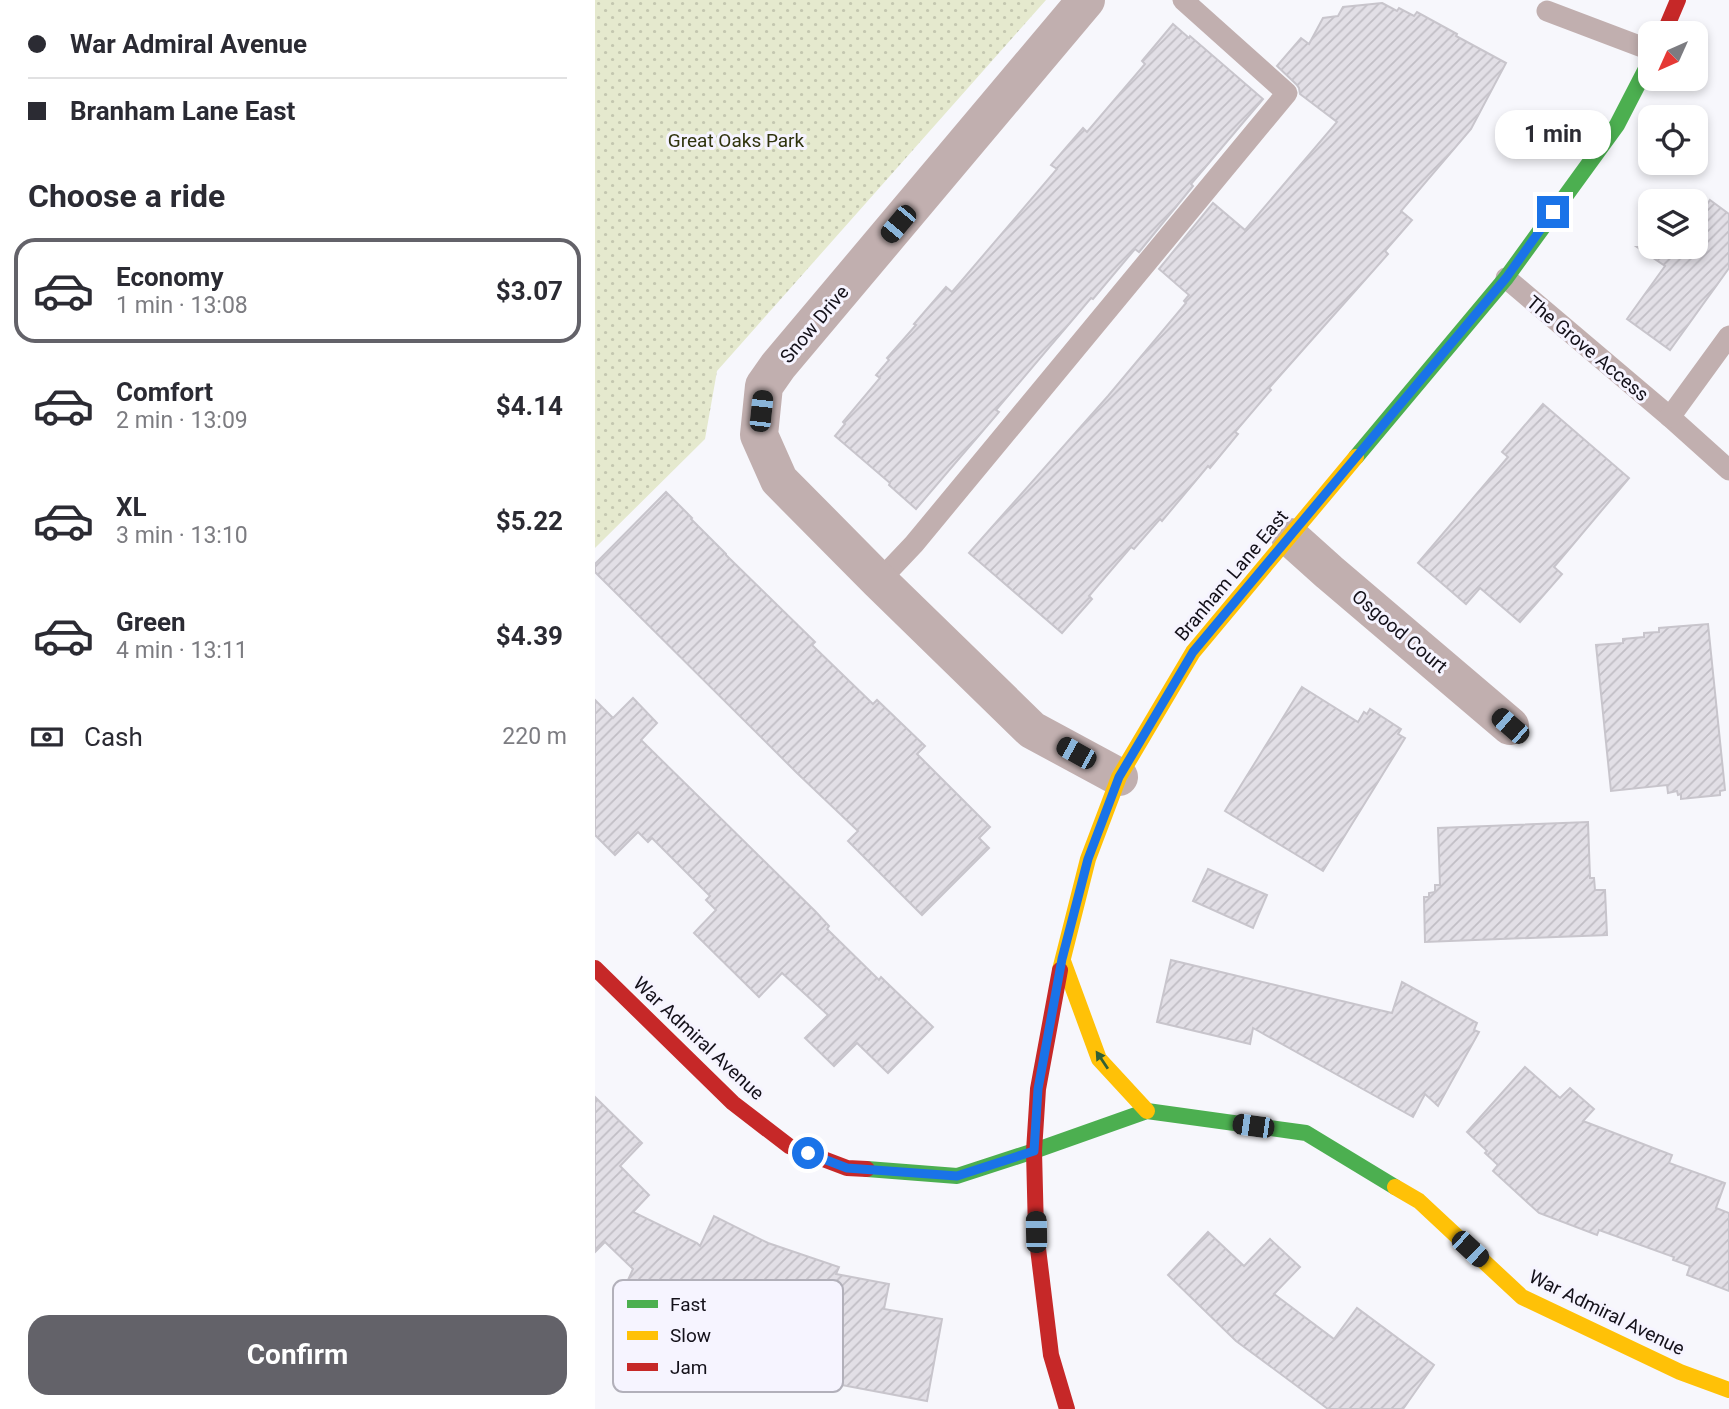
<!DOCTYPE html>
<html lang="en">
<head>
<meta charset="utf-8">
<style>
	:root { --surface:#fff; --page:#f2f2f3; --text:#2b2b33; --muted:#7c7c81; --line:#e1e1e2; --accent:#636269 }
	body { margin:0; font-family:Roboto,sans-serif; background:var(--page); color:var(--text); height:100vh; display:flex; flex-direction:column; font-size:26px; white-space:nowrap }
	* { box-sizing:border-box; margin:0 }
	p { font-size:23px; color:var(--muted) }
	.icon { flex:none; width:38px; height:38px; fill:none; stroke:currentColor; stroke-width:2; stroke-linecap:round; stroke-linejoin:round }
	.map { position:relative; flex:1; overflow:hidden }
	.side { display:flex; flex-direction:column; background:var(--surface); width:595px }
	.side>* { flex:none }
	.hud { display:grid; align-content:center; height:154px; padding:0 28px; background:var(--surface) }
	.needle { width:46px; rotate:225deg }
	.controls { position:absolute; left:1043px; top:21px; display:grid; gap:14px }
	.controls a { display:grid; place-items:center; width:70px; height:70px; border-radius:14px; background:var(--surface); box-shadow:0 4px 10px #0003; font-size:35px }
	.end { position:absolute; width:32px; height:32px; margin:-16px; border:9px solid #1a73e8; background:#fff; box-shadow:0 0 0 4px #fff }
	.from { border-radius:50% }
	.bubble { position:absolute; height:49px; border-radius:21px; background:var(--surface); box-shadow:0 4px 10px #0003; font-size:23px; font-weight:700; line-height:49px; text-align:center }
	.car { position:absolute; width:21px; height:42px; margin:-21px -10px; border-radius:9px; box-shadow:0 0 5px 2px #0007; background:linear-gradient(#222 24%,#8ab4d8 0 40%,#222 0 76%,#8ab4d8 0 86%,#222 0) }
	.hud b { display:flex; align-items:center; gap:24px; height:66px; font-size:26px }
	.hud b+b { border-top:2px solid var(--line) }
	.hud i { width:18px; height:18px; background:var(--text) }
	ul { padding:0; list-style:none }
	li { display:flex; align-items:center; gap:21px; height:105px; margin:0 14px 10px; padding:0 14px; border:4px solid transparent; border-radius:21px }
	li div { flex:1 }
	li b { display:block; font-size:26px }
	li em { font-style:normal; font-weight:700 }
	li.active { border-color:var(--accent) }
	li>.icon { width:63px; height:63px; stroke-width:1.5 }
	h2 { padding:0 28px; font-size:32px; line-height:84px }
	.pay { display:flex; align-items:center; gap:18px; height:77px; padding:0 28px; font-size:26px }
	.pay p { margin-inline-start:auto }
	.primary-button { display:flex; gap:14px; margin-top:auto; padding:14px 28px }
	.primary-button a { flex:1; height:80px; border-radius:21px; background:var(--accent); color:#fff; font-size:28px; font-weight:700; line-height:80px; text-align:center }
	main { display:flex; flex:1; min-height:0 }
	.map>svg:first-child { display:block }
	.park { fill:url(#park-dots) }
	.building { fill:url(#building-hatch); stroke:#c8c5cc; stroke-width:2 }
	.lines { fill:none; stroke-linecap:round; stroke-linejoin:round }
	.lane { stroke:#c1afaf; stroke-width:21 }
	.street { stroke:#c1afaf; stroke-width:38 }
	.fast { stroke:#4caf50; stroke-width:16 }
	.slow { stroke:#ffc107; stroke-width:16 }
	.jam { stroke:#c62828; stroke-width:16 }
	.oneway { fill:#306035 }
	.route { stroke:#1a73e8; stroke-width:9 }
	.labels { text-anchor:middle; stroke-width:6; stroke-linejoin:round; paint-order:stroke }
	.park-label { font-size:19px; fill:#2f330d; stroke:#f6f4ff }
	.street-label { font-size:19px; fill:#14111a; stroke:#f6f4ff }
	.key { fill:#f6f4ff; stroke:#b2b0ba; stroke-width:2 }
	.key-label { font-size:19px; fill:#14111a }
</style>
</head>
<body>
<main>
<section class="side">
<div class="hud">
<b><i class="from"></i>War Admiral Avenue</b>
<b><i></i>Branham Lane East</b>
</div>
<h2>Choose a ride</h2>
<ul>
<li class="active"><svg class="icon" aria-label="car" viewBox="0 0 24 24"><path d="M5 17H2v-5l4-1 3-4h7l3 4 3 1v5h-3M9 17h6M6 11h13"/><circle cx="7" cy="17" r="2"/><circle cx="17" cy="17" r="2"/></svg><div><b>Economy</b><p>1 min · 13:08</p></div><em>$3.07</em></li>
<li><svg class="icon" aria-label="car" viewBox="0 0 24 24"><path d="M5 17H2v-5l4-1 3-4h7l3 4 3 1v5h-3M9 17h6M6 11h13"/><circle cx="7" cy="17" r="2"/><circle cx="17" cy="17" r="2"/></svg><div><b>Comfort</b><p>2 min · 13:09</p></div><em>$4.14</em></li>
<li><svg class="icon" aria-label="car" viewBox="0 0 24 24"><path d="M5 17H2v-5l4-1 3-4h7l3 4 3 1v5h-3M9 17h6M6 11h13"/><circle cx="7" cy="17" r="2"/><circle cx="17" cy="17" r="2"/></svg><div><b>XL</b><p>3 min · 13:10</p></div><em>$5.22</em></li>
<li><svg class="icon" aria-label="car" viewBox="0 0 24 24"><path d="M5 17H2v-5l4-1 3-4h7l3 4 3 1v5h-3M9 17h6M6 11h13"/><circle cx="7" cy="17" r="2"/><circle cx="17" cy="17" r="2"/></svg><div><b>Green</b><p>4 min · 13:11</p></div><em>$4.39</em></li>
</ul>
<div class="pay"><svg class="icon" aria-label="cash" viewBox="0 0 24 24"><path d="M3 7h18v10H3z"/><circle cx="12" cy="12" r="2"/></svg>Cash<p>220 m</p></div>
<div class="primary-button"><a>Confirm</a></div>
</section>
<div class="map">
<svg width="1134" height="1409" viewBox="0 0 1134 1409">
	<defs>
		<pattern id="park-dots" width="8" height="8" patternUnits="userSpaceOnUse" patternTransform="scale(1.75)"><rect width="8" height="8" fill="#e5e9ce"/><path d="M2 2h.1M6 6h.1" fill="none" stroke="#c4c7b0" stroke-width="1.8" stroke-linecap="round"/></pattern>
		<pattern id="building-hatch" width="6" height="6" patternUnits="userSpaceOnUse" patternTransform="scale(1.75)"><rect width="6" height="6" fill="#e2dfe6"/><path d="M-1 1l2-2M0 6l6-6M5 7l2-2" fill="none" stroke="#c1bec5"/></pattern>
	</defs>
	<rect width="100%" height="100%" fill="#f7f7fc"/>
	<polygon class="park" points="0,0 451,0 122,371 110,439 0,548"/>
	<g class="building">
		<polygon points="787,3 802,11 804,8 819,16 822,12 862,34 861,36 911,63 876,129 806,211 817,220 790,251 793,254 674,388 676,390 640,432 643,434 615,468 613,466 567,521 565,519 539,549 536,547 494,596 497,599 467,633 374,553 513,396 591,303 589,301 594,295 564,269 618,203 650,230 742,122 705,94 704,88 701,84 682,66 706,38 714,44 728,18 743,16 748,7"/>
		<polygon points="578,24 594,38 595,36 668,99 596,184 598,186 544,252 540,249 498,299 496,298 401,410 404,412 321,509 294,485 295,483 240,436 250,424 248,422 285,378 281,375 294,360 292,358 321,325 319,324 351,287 357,292 462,169 456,165 488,128 492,132 550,64 547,61"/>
		<polygon points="1115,200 1134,214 1134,268 1075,350 1032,319 1070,266 1042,247 1101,247 1101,220"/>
		<polygon points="948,404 1034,478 959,567 967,574 925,622 885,588 871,604 823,563 913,457 907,452"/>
		<polygon points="71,492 97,518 96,519 131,554 131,555 220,642 217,645 278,704 282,700 330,746 322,754 395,827 384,838 394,848 327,915 253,841 263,831 202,773 0,572 0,564"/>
		<polygon points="1113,624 1130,790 1125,791 1125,795 1086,799 1086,794 1083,795 1082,791 1073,793 1072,785 1016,791 1001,645 1028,643 1028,639 1049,637 1049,633 1064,632 1064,628"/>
		<polygon points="707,687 763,722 769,712 772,714 775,709 806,729 803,734 810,738 728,871 630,811"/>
		<polygon points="38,698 62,723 46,740 221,912 234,926 232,929 284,980 286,977 291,982 338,1027 293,1073 262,1043 239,1066 210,1038 233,1015 187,973 164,997 99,933 121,910 111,900 115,896 57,838 53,842 43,832 20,855 0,835 0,700 18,718"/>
		<polygon points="993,822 995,878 999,878 1000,890 1010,890 1012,935 830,942 829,897 834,897 834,893 840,892 840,885 845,885 843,828"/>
		<polygon points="613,869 672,895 658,928 598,901"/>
		<polygon points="576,960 797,1013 807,982 882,1023 879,1030 884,1032 843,1106 830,1094 818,1117 658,1028 655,1044 562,1022"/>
		<polygon points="930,1067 965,1098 975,1088 999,1109 988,1121 1077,1155 1074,1163 1130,1183 1121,1208 1134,1213 1134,1291 1092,1275 1095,1266 1078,1260 1079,1257 1004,1230 1002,1235 944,1213 898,1171 903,1165 890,1153 892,1151 872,1132"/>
		<polygon points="0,1097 47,1143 25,1166 54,1195 38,1212 102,1243 105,1246 119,1216 173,1243 244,1267 241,1274 294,1284 289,1309 347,1319 332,1401 236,1383 237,1378 140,1345 142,1340 76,1306 77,1302 33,1280 38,1269 10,1242 0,1252"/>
		<polygon points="613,1232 649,1266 675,1239 705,1267 679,1294 739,1339 762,1308 839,1365 808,1409 733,1409 641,1341 573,1275"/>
	</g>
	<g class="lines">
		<g class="lane">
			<polyline points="952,11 1055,50"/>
			<polyline points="911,278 1075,417 1134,470"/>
			<polyline points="1075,417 1134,336"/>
			<polyline points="284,581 319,544 692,93 588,0"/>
		</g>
		<g class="street">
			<polyline points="491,0 183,366 169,386 164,435 184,480 284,581 437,730 524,777"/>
			<polyline points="695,537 734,572 915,726"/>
		</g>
		<g class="fast">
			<polyline points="761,457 911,278 1022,125 1055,61"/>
			<polyline points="272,1169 362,1176 439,1151 552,1111 711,1133 800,1187"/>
		</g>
		<g class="slow">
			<polyline points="468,961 504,1059 552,1111"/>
			<polyline points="465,970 493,859 524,777 598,652 761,457"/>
			<polyline points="800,1187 824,1201 927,1297 1085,1372 1134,1390"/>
		</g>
		<g class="jam">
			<polyline points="1069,33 1083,0"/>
			<polyline points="0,968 138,1103 194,1146 252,1168 272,1169"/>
			<polyline points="465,970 443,1089 439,1151 441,1232 456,1355 472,1409"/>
		</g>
	</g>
	<defs><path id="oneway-solid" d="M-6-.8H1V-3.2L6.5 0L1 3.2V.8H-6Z" transform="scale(1.75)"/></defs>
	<use class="oneway" href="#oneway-solid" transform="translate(507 1060) rotate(-124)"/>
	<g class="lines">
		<polyline class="route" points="213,1153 252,1168 362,1176 439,1151 443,1089 467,959 493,859 524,777 598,652 911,278 958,212"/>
	</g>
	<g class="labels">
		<g class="park-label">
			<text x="141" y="147">Great Oaks Park</text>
		</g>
		<g class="street-label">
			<text transform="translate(219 324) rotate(-50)" y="7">Snow Drive</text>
			<text transform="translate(993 348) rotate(40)" y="7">The Grove Access</text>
			<text transform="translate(636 575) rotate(-50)" y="7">Branham Lane East</text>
			<text transform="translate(805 631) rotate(40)" y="7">Osgood Court</text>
			<text transform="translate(104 1038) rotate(43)" y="7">War Admiral Avenue</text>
			<text transform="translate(1012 1312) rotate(26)" y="7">War Admiral Avenue</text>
		</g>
	</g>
	<rect x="18" y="1280" width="230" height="112" rx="10" class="key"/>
	<rect x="32" y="1300" width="31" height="8" fill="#4caf50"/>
	<rect x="32" y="1331" width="31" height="9" fill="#ffc107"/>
	<rect x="32" y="1363" width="31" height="8" fill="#c62828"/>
	<g class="key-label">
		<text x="75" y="1311">Fast</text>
		<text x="75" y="1342">Slow</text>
		<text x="75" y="1374">Jam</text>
	</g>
</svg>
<div class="controls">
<a><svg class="needle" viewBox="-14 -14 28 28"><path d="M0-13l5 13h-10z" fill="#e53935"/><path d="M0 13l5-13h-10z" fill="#7c7c81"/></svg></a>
<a><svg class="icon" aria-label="locate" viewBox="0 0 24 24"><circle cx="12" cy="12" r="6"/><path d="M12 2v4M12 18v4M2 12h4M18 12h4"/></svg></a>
<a><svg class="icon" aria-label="layers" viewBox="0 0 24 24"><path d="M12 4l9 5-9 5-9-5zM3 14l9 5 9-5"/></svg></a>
</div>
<i class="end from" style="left:213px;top:1153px"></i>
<i class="end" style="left:958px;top:212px"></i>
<div class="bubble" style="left:900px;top:110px;width:116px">1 min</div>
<i class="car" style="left:303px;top:224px;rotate:220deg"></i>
<i class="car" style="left:166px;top:411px;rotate:6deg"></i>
<i class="car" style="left:915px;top:726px;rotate:311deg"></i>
<i class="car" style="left:481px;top:753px;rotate:299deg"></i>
<i class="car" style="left:658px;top:1126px;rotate:278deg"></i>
<i class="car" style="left:441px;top:1232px;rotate:359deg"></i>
<i class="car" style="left:875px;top:1249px;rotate:133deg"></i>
</div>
</main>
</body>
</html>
